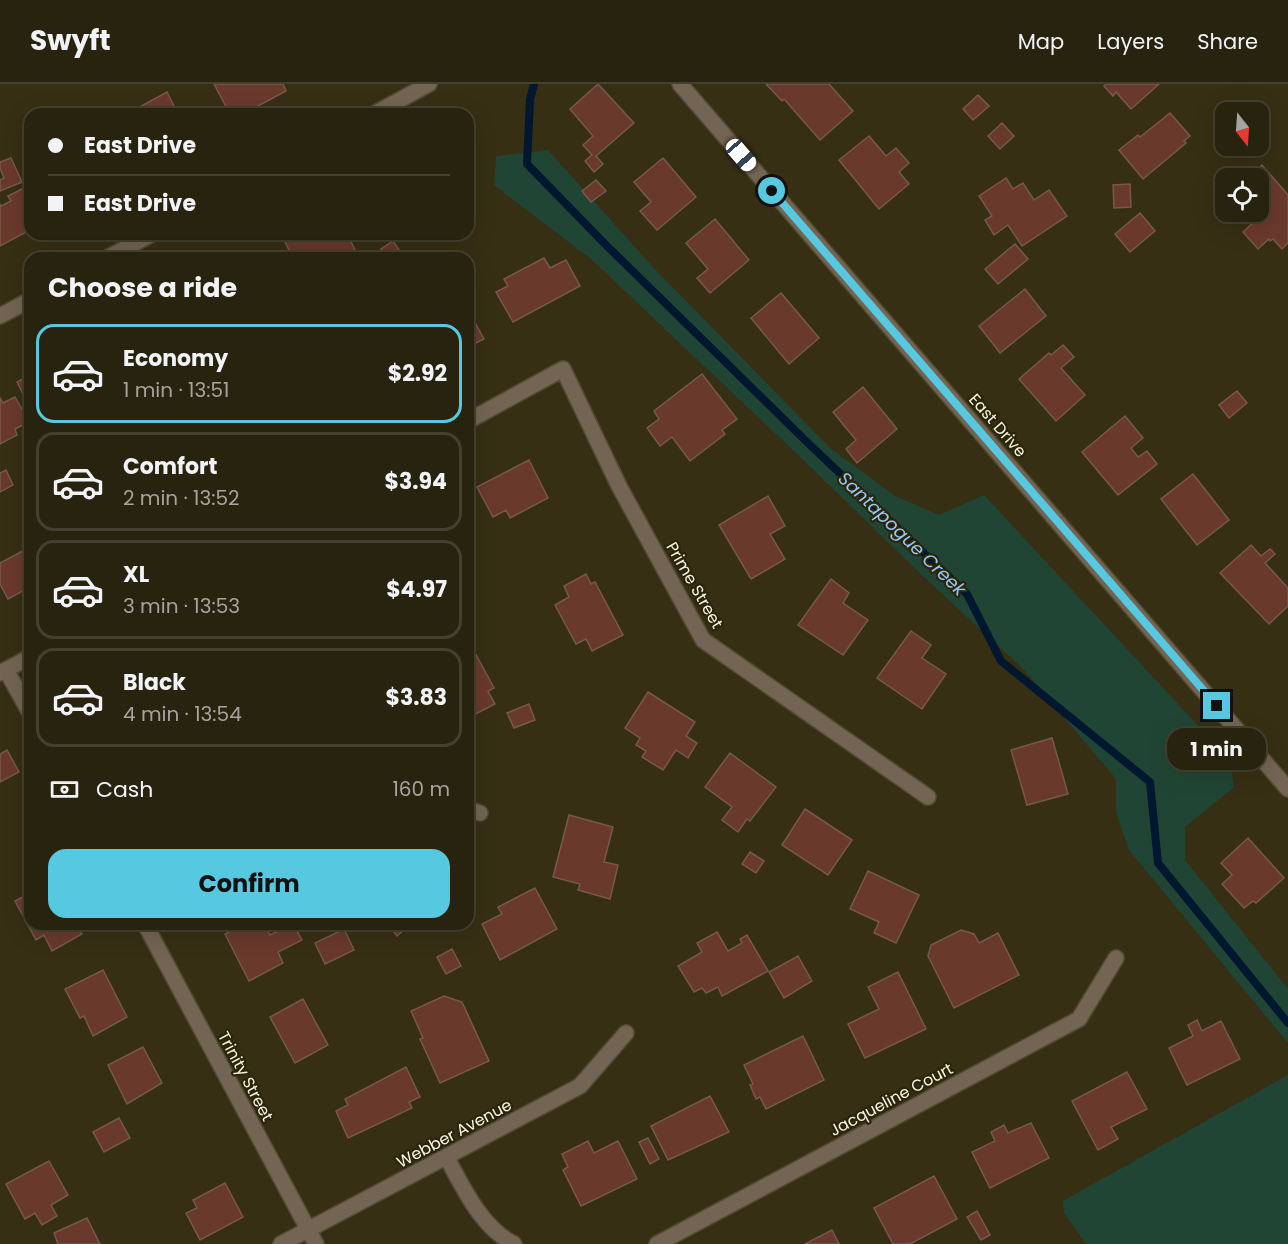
<!DOCTYPE html>
<html lang="en">
<head>
<meta charset="utf-8">
<style>
	:root { --surface:#28230f; --page:#302b18; --text:#f1f3f6; --muted:#a5a49e; --line:#44402f; --accent:#56c9e0 }
	body { margin:0; font-family:Poppins,sans-serif; background:var(--page); color:var(--text); height:100vh; display:flex; flex-direction:column; font-size:22px; white-space:nowrap }
	* { box-sizing:border-box; margin:0 }
	p { font-size:20px; color:var(--muted) }
	.icon { flex:none; width:33px; height:33px; fill:none; stroke:currentColor; stroke-width:2; stroke-linecap:round; stroke-linejoin:round }
	.map { position:relative; flex:1; overflow:hidden }
	.drawer { position:absolute; left:24px; top:168px; width:450px; height:678px; display:flex; flex-direction:column; background:var(--surface); border-radius:18px; box-shadow:0 6px 24px #0002,0 0 0 2px var(--line) }
	.drawer>* { flex:none }
	.hud { position:absolute; left:24px; top:24px; width:450px; height:132px; border-radius:18px; box-shadow:0 6px 24px #0002,0 0 0 2px var(--line); display:grid; align-content:center; height:132px; padding:0 24px; background:var(--surface) }
	.needle { width:39px; rotate:163deg }
	.controls { position:absolute; left:1215px; top:18px; display:grid; gap:12px }
	.controls a { display:grid; place-items:center; width:54px; height:54px; border-radius:12px; background:var(--surface); box-shadow:0 6px 24px #0002,0 0 0 2px var(--line); font-size:30px }
	.end { position:absolute; width:27px; height:27px; margin:-14px; border:8px solid #56c9e0; background:#111; box-shadow:0 0 0 3px #111 }
	.from { border-radius:50% }
	.bubble { position:absolute; height:42px; border-radius:18px; background:var(--surface); box-shadow:0 6px 24px #0002,0 0 0 2px var(--line); font-size:20px; font-weight:700; line-height:42px; text-align:center }
	.car { position:absolute; width:18px; height:36px; margin:-18px -9px; border-radius:8px; box-shadow:0 0 4px 2px #0007; background:linear-gradient(#fff 24%,#345 0 40%,#fff 0 76%,#345 0 86%,#fff 0) }
	.hud b { display:flex; align-items:center; gap:21px; height:57px; font-size:22px }
	.hud b+b { border-top:2px solid var(--line) }
	.hud i { width:15px; height:15px; background:var(--text) }
	ul { padding:0; list-style:none }
	li { display:flex; align-items:center; gap:18px; height:99px; margin:0 12px 9px; padding:0 12px; border:3px solid var(--line); border-radius:18px }
	li div { flex:1 }
	li b { display:block; font-size:22px }
	li em { font-style:normal; font-weight:700 }
	li.selected { border-color:var(--accent) }
	li>.icon { width:54px; height:54px; stroke-width:1.5 }
	h2 { padding:0 24px; font-size:27px; line-height:72px }
	.pay { display:flex; align-items:center; gap:15px; height:66px; padding:0 24px; font-size:22px }
	.pay p { margin-inline-start:auto }
	.button { display:flex; gap:12px; margin-top:auto; padding:12px 24px }
	.button a { flex:1; height:69px; border-radius:18px; background:var(--accent); color:#111; font-size:24px; font-weight:700; line-height:69px; text-align:center }
	header { display:flex; align-items:center; gap:36px; box-sizing:border-box; height:84px; padding:0 30px; background:var(--surface); border-bottom:2px solid var(--line) }
	header strong { font-size:28px }
	nav { display:flex; gap:33px; margin-inline-start:auto; font-size:21px }
	.map>svg:first-child { display:block }
	.green { fill:#214535 }
	.lines { fill:none; stroke-linecap:round; stroke-linejoin:round }
	.stream { stroke:#00182f; stroke-width:8 }
	.building { fill:#69392c; stroke:#77584f; stroke-width:1.5 }
	.street-casing { stroke:#514b31; stroke-width:18 }
	.street { stroke:#736453; stroke-width:15 }
	.route { stroke:#56c9e0; stroke-width:8 }
	.labels { text-anchor:middle; stroke-width:4.5; stroke-linejoin:round; paint-order:stroke }
	.street-label { font-size:16px; fill:#f9f5e5; stroke:#2b250a }
	.water-label { font-size:18px; font-style:italic; fill:#96c8f4; stroke:#2b250a }
</style>
</head>
<body>
<header>
<strong>Swyft</strong>
<nav><a>Map</a><a>Layers</a><a>Share</a></nav>
</header>
<div class="map">
<svg width="1288" height="1160" viewBox="0 0 1288 1160">
	<rect width="100%" height="100%" fill="#362f14"/>
	<g class="green">
		<polygon points="548,66 652,182 830,364 895,412 939,431 984,411 1230,676 1234,703 1185,743 1185,776 1288,905 1288,959 1129,766 1116,728 1116,695 1023,585 924,493 794,367 591,175 494,101 496,72"/>
		<polygon points="1288,991 1288,1160 1086,1160 1064,1128 1063,1117"/>
	</g>
	<g class="lines">
		<polyline class="stream" points="534,0 530,16 527,80 605,160 809,360 967,510 1001,577 1150,698 1158,779 1288,939"/>
	</g>
	<g class="building">
		<polygon points="214,0 283,0 286,7 243,30 230,30"/>
		<polygon points="598,0 634,39 596,72 603,80 594,88 585,77 592,71 583,61 593,52 570,25"/>
		<polygon points="766,0 829,0 853,27 820,56 784,15 782,17"/>
		<polygon points="1106,0 1159,0 1131,25 1116,8 1113,12 1104,2"/>
		<polygon points="167,8 178,30 127,30"/>
		<polygon points="978,11 989,22 973,36 963,25"/>
		<polygon points="1170,29 1190,52 1184,57 1186,59 1143,95 1119,66 1138,51 1140,53"/>
		<polygon points="1002,39 1014,52 1000,65 988,52"/>
		<polygon points="869,52 886,72 896,64 909,79 899,88 909,100 879,125 839,76"/>
		<polygon points="11,74 22,98 0,107 0,96 4,94 0,84 0,78"/>
		<polygon points="663,74 696,113 657,146 640,127 651,118 634,98"/>
		<polygon points="1262,81 1288,111 1288,159 1282,165 1273,155 1270,157 1269,155 1258,165 1243,148 1255,137 1247,128 1258,128 1258,94 1246,94"/>
		<polygon points="1006,94 1013,105 1023,99 1034,116 1049,106 1067,132 1022,162 1008,141 994,151 985,136 992,132 979,112"/>
		<polygon points="596,96 606,107 591,118 582,107"/>
		<polygon points="1130,100 1131,123 1114,124 1113,101"/>
		<polygon points="24,104 30,116 30,146 0,162 0,120 1,122 11,117 8,112"/>
		<polygon points="1140,129 1155,147 1130,168 1115,150"/>
		<polygon points="715,135 749,176 710,209 697,194 708,185 686,159"/>
		<polygon points="287,150 347,150 355,166 338,174 293,174 282,152"/>
		<polygon points="393,157 403,172 400,174 387,174 381,165"/>
		<polygon points="1015,160 1028,175 998,200 985,185"/>
		<polygon points="544,174 550,184 566,176 580,202 513,238 496,208 508,202 504,195"/>
		<polygon points="1025,205 1046,232 1000,269 979,242"/>
		<polygon points="781,209 819,254 789,280 751,234"/>
		<polygon points="468,226 484,255 468,263"/>
		<polygon points="1063,261 1074,273 1061,284 1085,311 1056,337 1019,295 1049,269 1051,271"/>
		<polygon points="702,290 737,335 722,346 725,350 690,377 672,353 660,362 647,344 659,335 654,327"/>
		<polygon points="30,291 30,324 17,298"/>
		<polygon points="863,303 897,345 857,379 846,365 856,356 833,328"/>
		<polygon points="1237,307 1247,319 1229,334 1219,321"/>
		<polygon points="15,313 29,338 15,345 17,351 0,360 0,314 3,319"/>
		<polygon points="1125,332 1143,354 1131,364 1138,373 1147,367 1157,380 1118,411 1082,368"/>
		<polygon points="529,376 548,414 510,434 506,426 493,433 477,403"/>
		<polygon points="6,386 13,401 0,408 0,389"/>
		<polygon points="1193,390 1229,436 1197,461 1161,415"/>
		<polygon points="768,412 785,442 770,450 785,475 751,495 719,441"/>
		<polygon points="1251,461 1261,472 1270,465 1275,470 1265,479 1288,504 1288,522 1269,540 1220,489"/>
		<polygon points="30,463 30,503 8,515 0,500 0,479"/>
		<polygon points="586,490 591,500 595,498 623,551 592,567 586,555 576,560 555,521 569,513 564,502"/>
		<polygon points="831,495 849,509 843,519 868,536 843,571 798,541"/>
		<polygon points="911,547 931,561 922,574 946,590 922,625 877,594"/>
		<polygon points="474,567 494,604 488,607 495,620 468,634 468,570"/>
		<polygon points="648,608 695,638 686,652 697,659 688,674 676,666 663,686 642,673 646,667 636,661 640,654 625,644"/>
		<polygon points="529,620 535,636 514,644 507,629"/>
		<polygon points="1052,654 1068,710 1027,721 1011,666"/>
		<polygon points="7,666 19,688 0,698 0,670"/>
		<polygon points="730,669 776,703 750,737 747,735 738,748 722,736 732,723 705,703"/>
		<polygon points="805,725 852,756 828,791 782,761"/>
		<polygon points="569,731 613,743 604,778 618,781 610,815 578,806 580,800 553,793"/>
		<polygon points="1248,754 1284,794 1256,819 1253,817 1244,824 1222,800 1232,791 1221,779"/>
		<polygon points="750,768 764,777 756,789 742,780"/>
		<polygon points="868,787 919,811 896,859 874,849 879,838 850,825"/>
		<polygon points="535,804 557,845 500,876 482,840 502,830 498,823"/>
		<polygon points="30,809 30,840 76,840 82,850 52,867 44,851 36,856 15,817"/>
		<polygon points="245,840 264,840 270,851 293,840 302,856 278,868 283,879 249,897 225,850"/>
		<polygon points="388,840 411,840 397,852"/>
		<polygon points="344,845 354,866 325,880 315,859"/>
		<polygon points="961,846 974,850 979,859 998,849 1019,891 954,924 928,872 931,861"/>
		<polygon points="717,848 728,867 742,859 740,855 747,851 768,887 722,912 718,903 706,909 702,904 694,908 678,882 702,868 697,859"/>
		<polygon points="452,865 461,882 446,890 437,873"/>
		<polygon points="798,872 812,897 784,914 769,888"/>
		<polygon points="103,886 127,933 93,952 84,932 80,934 65,905"/>
		<polygon points="898,888 926,945 865,974 848,940 879,925 868,903"/>
		<polygon points="444,912 462,918 489,977 440,999 420,955 423,954 411,927"/>
		<polygon points="303,915 328,961 295,979 270,933"/>
		<polygon points="1197,936 1202,947 1221,937 1240,975 1187,1001 1169,964 1193,952 1188,941"/>
		<polygon points="803,952 824,996 766,1025 760,1013 756,1015 750,1001 753,1000 744,981"/>
		<polygon points="143,963 162,999 127,1020 108,981"/>
		<polygon points="406,983 420,1013 409,1018 412,1024 348,1054 336,1027 348,1021 345,1015"/>
		<polygon points="1127,988 1147,1025 1111,1043 1118,1055 1098,1066 1072,1017"/>
		<polygon points="710,1012 729,1048 668,1076 651,1042"/>
		<polygon points="119,1034 130,1054 104,1068 93,1048"/>
		<polygon points="1031,1039 1049,1074 990,1104 972,1068 995,1057 991,1048 1004,1041 1008,1049"/>
		<polygon points="648,1054 659,1075 650,1080 639,1058"/>
		<polygon points="588,1057 594,1069 618,1057 637,1095 581,1122 563,1086 568,1083 562,1070"/>
		<polygon points="49,1077 68,1111 51,1121 57,1132 42,1141 35,1129 25,1135 6,1100"/>
		<polygon points="934,1092 957,1135 910,1160 893,1160 874,1124"/>
		<polygon points="225,1099 243,1133 200,1156 186,1129 197,1124 193,1116"/>
		<polygon points="977,1127 990,1151 981,1156 967,1133"/>
		<polygon points="87,1134 100,1160 58,1160 54,1149"/>
		<polygon points="832,1146 839,1160 805,1160"/>
	</g>
	<g class="lines">
		<defs>
			<g id="street">
				<polyline points="680,0 1288,705"/>
				<polyline points="374,30 429,0"/>
				<polyline points="107,174 152,150"/>
				<polyline points="0,232 30,216"/>
				<polyline points="468,337 563,285 619,402 703,556 928,713"/>
				<polyline points="6,586 30,629"/>
				<polyline points="0,589 30,573"/>
				<polyline points="468,725 480,729"/>
				<polyline points="145,840 316,1160"/>
				<path d="M447 1074C464 1105 481 1143 514 1160"/>
				<polyline points="281,1160 580,1002 626,949"/>
				<polyline points="657,1160 1079,935 1116,874"/>
			</g>
		</defs>
		<use href="#street" class="street-casing"/>
		<use href="#street" class="street"/>
	</g>
	<g class="lines">
		<polyline class="route" points="772,107 1217,622"/>
	</g>
	<g class="labels">
		<g class="street-label">
			<text transform="translate(998 341) rotate(49)" y="6">East Drive</text>
			<text transform="translate(695 501) rotate(60)" y="6">Prime Street</text>
			<text transform="translate(246 992) rotate(62)" y="6">Trinity Street</text>
			<text transform="translate(891 1015) rotate(-28)" y="6">Jacqueline Court</text>
			<text transform="translate(454 1049) rotate(-28)" y="6">Webber Avenue</text>
		</g>
		<g class="water-label">
			<text transform="translate(902 450) rotate(44)" y="6">Santapogue Creek</text>
		</g>
	</g>
</svg>
<div class="controls">
<a><svg class="needle" viewBox="-14 -14 28 28"><path d="M0-13l5 13h-10z" fill="#e53935"/><path d="M0 13l5-13h-10z" fill="#a5a49e"/></svg></a>
<a><svg class="icon" aria-label="locate" viewBox="0 0 24 24"><circle cx="12" cy="12" r="6"/><path d="M12 2v4M12 18v4M2 12h4M18 12h4"/></svg></a>
</div>
<i class="end from" style="left:772px;top:107px"></i>
<i class="end" style="left:1217px;top:622px"></i>
<div class="bubble" style="left:1167px;top:644px;width:99px">1 min</div>
<i class="car" style="left:741px;top:71px;rotate:139deg"></i>
<div class="hud">
<b><i class="from"></i>East Drive</b>
<b><i></i>East Drive</b>
</div>
<section class="drawer">
<h2>Choose a ride</h2>
<ul>
<li class="selected"><svg class="icon" aria-label="car" viewBox="0 0 24 24"><path d="M5 17H2v-5l4-1 3-4h7l3 4 3 1v5h-3M9 17h6M6 11h13"/><circle cx="7" cy="17" r="2"/><circle cx="17" cy="17" r="2"/></svg><div><b>Economy</b><p>1 min · 13:51</p></div><em>$2.92</em></li>
<li><svg class="icon" aria-label="car" viewBox="0 0 24 24"><path d="M5 17H2v-5l4-1 3-4h7l3 4 3 1v5h-3M9 17h6M6 11h13"/><circle cx="7" cy="17" r="2"/><circle cx="17" cy="17" r="2"/></svg><div><b>Comfort</b><p>2 min · 13:52</p></div><em>$3.94</em></li>
<li><svg class="icon" aria-label="car" viewBox="0 0 24 24"><path d="M5 17H2v-5l4-1 3-4h7l3 4 3 1v5h-3M9 17h6M6 11h13"/><circle cx="7" cy="17" r="2"/><circle cx="17" cy="17" r="2"/></svg><div><b>XL</b><p>3 min · 13:53</p></div><em>$4.97</em></li>
<li><svg class="icon" aria-label="car" viewBox="0 0 24 24"><path d="M5 17H2v-5l4-1 3-4h7l3 4 3 1v5h-3M9 17h6M6 11h13"/><circle cx="7" cy="17" r="2"/><circle cx="17" cy="17" r="2"/></svg><div><b>Black</b><p>4 min · 13:54</p></div><em>$3.83</em></li>
</ul>
<div class="pay"><svg class="icon" aria-label="cash" viewBox="0 0 24 24"><path d="M3 7h18v10H3z"/><circle cx="12" cy="12" r="2"/></svg>Cash<p>160 m</p></div>
<div class="button"><a>Confirm</a></div>
</section>
</div>
</body>
</html>
